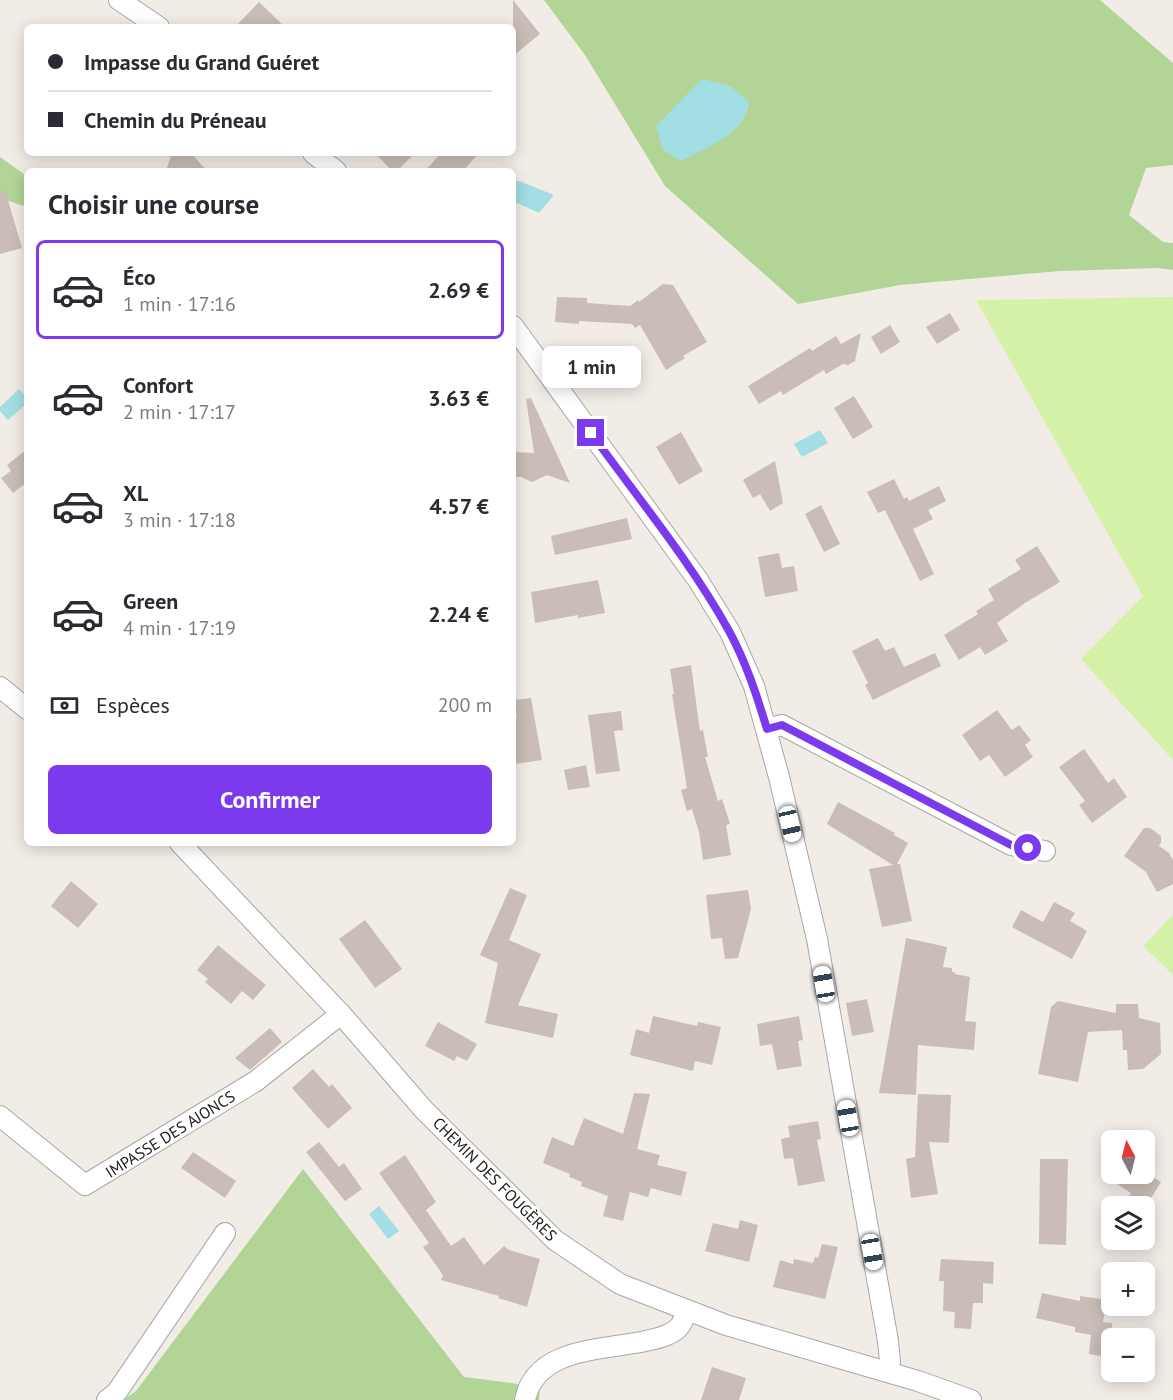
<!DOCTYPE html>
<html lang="fr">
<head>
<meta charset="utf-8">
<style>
	:root { --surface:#fff; --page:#f2f2f3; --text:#2b2b33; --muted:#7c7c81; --line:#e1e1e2; --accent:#7c3aed }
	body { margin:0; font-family:"PT Sans",sans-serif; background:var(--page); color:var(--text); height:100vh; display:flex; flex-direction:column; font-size:22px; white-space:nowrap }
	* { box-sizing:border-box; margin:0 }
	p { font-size:20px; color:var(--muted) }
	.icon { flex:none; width:33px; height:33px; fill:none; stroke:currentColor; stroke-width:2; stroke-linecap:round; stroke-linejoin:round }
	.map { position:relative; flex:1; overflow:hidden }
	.side { position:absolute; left:24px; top:168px; width:492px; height:678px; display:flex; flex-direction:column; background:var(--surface); border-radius:9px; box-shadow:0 3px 15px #0003 }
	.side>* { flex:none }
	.top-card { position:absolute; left:24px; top:24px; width:492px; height:132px; border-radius:9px; box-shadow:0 3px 15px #0003; display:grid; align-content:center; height:132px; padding:0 24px; background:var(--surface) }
	.needle { width:39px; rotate:353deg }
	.fabs { position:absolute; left:1101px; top:1130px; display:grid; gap:12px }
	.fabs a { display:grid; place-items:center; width:54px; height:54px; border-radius:9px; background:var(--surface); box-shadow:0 3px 15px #0003; font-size:30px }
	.end { position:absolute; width:27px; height:27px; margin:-14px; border:8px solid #7c3aed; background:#fff; box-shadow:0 0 0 3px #fff }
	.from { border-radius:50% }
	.bubble { position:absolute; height:42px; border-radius:9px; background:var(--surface); box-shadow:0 3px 15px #0003; font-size:20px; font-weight:600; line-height:42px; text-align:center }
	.car { position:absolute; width:18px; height:36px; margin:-18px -9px; border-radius:8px; box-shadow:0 0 4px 2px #0007; background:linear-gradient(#fff 24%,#345 0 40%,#fff 0 76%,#345 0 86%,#fff 0) }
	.top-card b { display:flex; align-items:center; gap:21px; height:57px; font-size:22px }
	.top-card b+b { border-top:2px solid var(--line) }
	.top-card i { width:15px; height:15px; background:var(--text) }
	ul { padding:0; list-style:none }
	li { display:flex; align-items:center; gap:18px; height:99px; margin:0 12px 9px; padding:0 12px; border:3px solid transparent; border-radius:9px }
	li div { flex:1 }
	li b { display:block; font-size:22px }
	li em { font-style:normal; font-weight:600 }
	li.selected { border-color:var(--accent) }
	li>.icon { width:54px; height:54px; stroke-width:1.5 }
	h2 { padding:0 24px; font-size:27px; line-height:72px }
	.pay { display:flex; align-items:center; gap:15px; height:66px; padding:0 24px; font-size:22px }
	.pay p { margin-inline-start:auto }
	.cta { display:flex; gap:12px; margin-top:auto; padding:12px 24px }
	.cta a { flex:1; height:69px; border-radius:9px; background:var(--accent); color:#fff; font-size:24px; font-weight:600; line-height:69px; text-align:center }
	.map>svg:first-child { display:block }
	.grass { fill:#d5f0a7 }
	.forest { fill:#b2d597 }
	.water { fill:#a2dee3 }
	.building { fill:#cabdb8 }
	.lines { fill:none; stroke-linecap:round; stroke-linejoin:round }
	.street-casing { stroke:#a7a7a7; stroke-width:22 }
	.street { stroke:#fff; stroke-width:20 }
	.route { stroke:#7c3aed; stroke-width:8 }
	.labels { text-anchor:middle; stroke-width:5; stroke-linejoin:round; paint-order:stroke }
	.street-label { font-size:16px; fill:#202020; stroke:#fff }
</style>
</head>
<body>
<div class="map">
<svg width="1173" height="1400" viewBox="0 0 1173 1400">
	<rect width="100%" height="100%" fill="#f2ece6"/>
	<g class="grass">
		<polygon points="1173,297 1173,760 1081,659 1143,596 976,300"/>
		<polygon points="1173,915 1173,975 1143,946"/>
	</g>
	<g class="forest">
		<polygon points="544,0 1100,0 1173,63 1173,165 1146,168 1129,215 1163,242 1173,243 1173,270 1157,268 1060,271 900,285 798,304 665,186 585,55"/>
		<polygon points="0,157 27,176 27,207 0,198"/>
		<polygon points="303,1169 464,1377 512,1383 540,1390 539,1400 123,1400 136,1391"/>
	</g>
	<g class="water">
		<path d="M702 79 730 86 749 102C746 134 706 147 681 161L663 150 656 126Z"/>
		<polygon points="519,181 554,195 539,213 513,201 513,182"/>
		<polygon points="19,389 27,398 27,403 8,420 0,411 0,407"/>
		<polygon points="820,430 828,443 802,457 794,444"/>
		<polygon points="379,1206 399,1231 388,1239 369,1214"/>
	</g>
	<g class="building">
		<polygon points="513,0 540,34 513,56"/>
		<polygon points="259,2 285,27 235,27"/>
		<polygon points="172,153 191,153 207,171 166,171"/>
		<polygon points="375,153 415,153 397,171 392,171"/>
		<polygon points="441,153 479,153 463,171 425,171"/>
		<polygon points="5,190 22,248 0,254 0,191"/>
		<polygon points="663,284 673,285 707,342 683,356 685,358 666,370 640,325 635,328 632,324 579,321 579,324 555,322 557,297 587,298 587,303 630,306 638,300 639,302"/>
		<polygon points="950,313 960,330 937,344 926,327"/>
		<polygon points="890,325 900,342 881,354 871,337"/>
		<polygon points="861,333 855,361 848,365 843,364 826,374 824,370 783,395 781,391 759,404 748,386 810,348 812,351 836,336 841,344"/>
		<polygon points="854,396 873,427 853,439 834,408"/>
		<polygon points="531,398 570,483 547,475 532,482 521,477 513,477 513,452 534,453 526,399"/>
		<polygon points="681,432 703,471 679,485 656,447"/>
		<polygon points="27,449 27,490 23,485 13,493 1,478 11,471 7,465"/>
		<polygon points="775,461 783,503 770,511 760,494 753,498 743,480"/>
		<polygon points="894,479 904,499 907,497 909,501 939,486 946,501 928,510 933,519 913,529 934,574 920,581 885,510 878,513 867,492"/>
		<polygon points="821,505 840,544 824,552 805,514"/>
		<polygon points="627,518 632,539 555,555 551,536"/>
		<polygon points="1037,546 1060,582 1025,603 997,623 1008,641 985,655 980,647 959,660 944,635 978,614 976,611 994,600 988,589 1021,569 1015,560"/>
		<polygon points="779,553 782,568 794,566 798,591 765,597 758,557"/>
		<polygon points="598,580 605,613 578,618 578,615 535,623 531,592"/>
		<polygon points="878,638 885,651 894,647 904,667 935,653 941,666 873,700 865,685 868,683 852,651"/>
		<polygon points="691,665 700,731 703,730 708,757 705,757 718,801 722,799 730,824 726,825 731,855 703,860 699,832 692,809 687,811 681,790 687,788 672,694 674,694 670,669"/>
		<polygon points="531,698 542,760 515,764 513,718 517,717 514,700"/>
		<polygon points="997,710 1012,730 1019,725 1031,740 1025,745 1033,757 1005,777 989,755 980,761 962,735"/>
		<polygon points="621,711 623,730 614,731 620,771 596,774 588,715"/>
		<polygon points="1084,749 1108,783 1114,778 1127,797 1092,823 1079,805 1085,801 1059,767"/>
		<polygon points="586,765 590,787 568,790 564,770"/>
		<polygon points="838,802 895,833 894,835 908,843 897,864 900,864 912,921 882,927 869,869 893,865 827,824"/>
		<polygon points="1144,828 1150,828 1161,836 1161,842 1159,846 1169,853 1173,860 1173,884 1157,892 1146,872 1124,856"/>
		<polygon points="71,881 98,904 78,928 51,906"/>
		<polygon points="510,888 527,895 509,940 541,954 518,1005 558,1014 553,1038 485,1023 498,963 480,955"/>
		<polygon points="748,890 751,909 738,958 725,959 722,938 711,939 706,895"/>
		<polygon points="1054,902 1075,913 1070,921 1087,931 1072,959 1012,927 1021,910 1043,922"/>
		<polygon points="365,920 402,969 375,988 339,939"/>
		<polygon points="906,938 947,947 943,967 952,968 952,972 955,972 955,974 970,977 965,1021 976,1022 974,1050 918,1045 916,1095 879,1093"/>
		<polygon points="218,945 266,985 253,1000 242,991 231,1004 205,982 208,979 197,970"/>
		<polygon points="867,999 874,1032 852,1036 846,1003"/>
		<polygon points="1058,1001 1116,1013 1116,1004 1138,1004 1139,1018 1160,1023 1161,1054 1143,1069 1128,1070 1127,1050 1123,1050 1122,1030 1088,1032 1078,1082 1038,1074 1051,1007"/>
		<polygon points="653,1016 697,1026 698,1022 721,1027 712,1065 695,1061 693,1071 630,1055 636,1029 649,1033"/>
		<polygon points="799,1016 803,1040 798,1041 802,1066 777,1070 772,1044 760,1046 757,1024"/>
		<polygon points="438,1022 477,1044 467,1061 457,1056 454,1061 425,1046"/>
		<polygon points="270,1028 282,1042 250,1070 235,1058"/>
		<polygon points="313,1069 329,1087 332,1084 352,1108 328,1129 292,1088"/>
		<polygon points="634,1093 650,1094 637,1149 660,1155 657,1165 687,1172 681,1196 651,1188 648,1197 630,1192 623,1221 603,1216 608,1196 581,1186 582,1182 569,1177 570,1174 543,1163 552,1137 573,1146 584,1118 623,1134"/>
		<polygon points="918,1094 951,1095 949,1143 929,1142 938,1194 911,1198 906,1159 915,1157"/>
		<polygon points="818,1121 821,1139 817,1140 825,1181 798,1186 793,1158 784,1159 781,1139 790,1137 788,1126"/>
		<polygon points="319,1142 339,1167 344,1163 362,1189 345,1201 306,1152"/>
		<polygon points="193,1152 236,1181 225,1198 181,1168"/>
		<polygon points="405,1155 436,1202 426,1210 451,1246 464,1237 484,1265 504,1246 509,1250 540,1259 527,1307 498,1298 499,1296 441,1280 443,1275 423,1247 429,1243 379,1173"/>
		<polygon points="1040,1159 1068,1159 1066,1245 1039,1244"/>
		<polygon points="1100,1173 1146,1173 1161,1182 1146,1206 1129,1197 1131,1193"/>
		<polygon points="740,1220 758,1225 749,1262 705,1251 713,1223 738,1229"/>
		<polygon points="822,1244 838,1247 825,1299 773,1287 780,1260 793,1264 794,1259 813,1263 815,1257 818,1258"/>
		<polygon points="941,1259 994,1262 993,1284 983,1283 983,1303 973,1303 971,1329 954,1328 955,1312 943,1311 944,1281 939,1281"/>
		<polygon points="1042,1293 1080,1301 1080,1296 1107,1300 1103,1322 1112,1323 1112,1358 1089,1354 1091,1335 1075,1332 1075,1327 1036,1318"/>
		<polygon points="712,1367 746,1378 739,1400 701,1400"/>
	</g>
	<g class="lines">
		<defs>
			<g id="street">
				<polyline points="119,0 159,27"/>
				<polyline points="313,153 336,171"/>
				<polyline points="513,326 698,580 730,632 754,686 779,777 817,939 888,1341 890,1361 888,1372"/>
				<polyline points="0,687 27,709"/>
				<polyline points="767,729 782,725 1011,845 1045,851"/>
				<polyline points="180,843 341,1014 424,1110 555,1240 620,1284 726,1325 918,1381 971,1400"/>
				<polyline points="0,1116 85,1185 256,1081 341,1014"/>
				<polyline points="107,1400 117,1392 225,1233"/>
				<path d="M525 1400C535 1349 599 1350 641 1342 653 1339 670 1337 679 1327 683 1323 685 1315 687 1310"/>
			</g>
		</defs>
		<use href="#street" class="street-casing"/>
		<use href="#street" class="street"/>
	</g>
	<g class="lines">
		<path class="route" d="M591 433C637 497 691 562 729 631 746 662 757 696 767 729L782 725 1011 845 1028 848"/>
	</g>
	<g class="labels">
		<g class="street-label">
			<text transform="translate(170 1134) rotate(-32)" y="6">IMPASSE DES AJONCS</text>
			<text transform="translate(495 1179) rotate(45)" y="6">CHEMIN DES FOUGÈRES</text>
		</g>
	</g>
</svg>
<div class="fabs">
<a><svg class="needle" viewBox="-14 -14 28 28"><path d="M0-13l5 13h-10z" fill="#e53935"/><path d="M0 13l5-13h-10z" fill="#7c7c81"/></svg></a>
<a><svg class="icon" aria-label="layers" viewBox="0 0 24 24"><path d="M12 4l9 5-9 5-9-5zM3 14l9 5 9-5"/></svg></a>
<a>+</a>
<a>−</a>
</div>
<i class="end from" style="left:1028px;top:848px"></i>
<i class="end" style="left:591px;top:433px"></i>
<div class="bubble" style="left:542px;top:346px;width:99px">1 min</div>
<i class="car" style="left:790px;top:824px;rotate:167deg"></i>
<i class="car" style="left:824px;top:984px;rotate:350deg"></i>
<i class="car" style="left:848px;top:1118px;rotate:350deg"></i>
<i class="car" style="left:872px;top:1252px;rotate:170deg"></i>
<div class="top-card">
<b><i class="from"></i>Impasse du Grand Guéret</b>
<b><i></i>Chemin du Préneau</b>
</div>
<section class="side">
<h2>Choisir une course</h2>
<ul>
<li class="selected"><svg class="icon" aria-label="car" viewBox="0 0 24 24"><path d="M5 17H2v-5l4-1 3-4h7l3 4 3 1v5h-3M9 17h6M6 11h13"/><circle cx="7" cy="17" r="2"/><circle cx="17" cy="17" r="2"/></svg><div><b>Éco</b><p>1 min · 17:16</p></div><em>2.69 €</em></li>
<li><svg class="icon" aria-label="car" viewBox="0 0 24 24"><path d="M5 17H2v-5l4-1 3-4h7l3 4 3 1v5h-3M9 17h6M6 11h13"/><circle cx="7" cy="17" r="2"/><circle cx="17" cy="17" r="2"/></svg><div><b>Confort</b><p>2 min · 17:17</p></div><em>3.63 €</em></li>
<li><svg class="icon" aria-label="car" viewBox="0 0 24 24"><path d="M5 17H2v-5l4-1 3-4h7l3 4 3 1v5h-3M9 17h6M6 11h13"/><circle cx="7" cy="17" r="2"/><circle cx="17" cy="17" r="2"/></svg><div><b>XL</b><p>3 min · 17:18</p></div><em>4.57 €</em></li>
<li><svg class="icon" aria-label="car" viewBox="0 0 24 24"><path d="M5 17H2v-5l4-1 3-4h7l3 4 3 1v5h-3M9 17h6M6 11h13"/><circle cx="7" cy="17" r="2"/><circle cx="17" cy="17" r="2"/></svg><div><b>Green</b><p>4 min · 17:19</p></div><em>2.24 €</em></li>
</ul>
<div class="pay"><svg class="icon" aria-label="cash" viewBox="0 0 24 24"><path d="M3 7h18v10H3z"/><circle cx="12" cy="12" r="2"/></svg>Espèces<p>200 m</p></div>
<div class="cta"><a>Confirmer</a></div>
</section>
</div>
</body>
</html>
